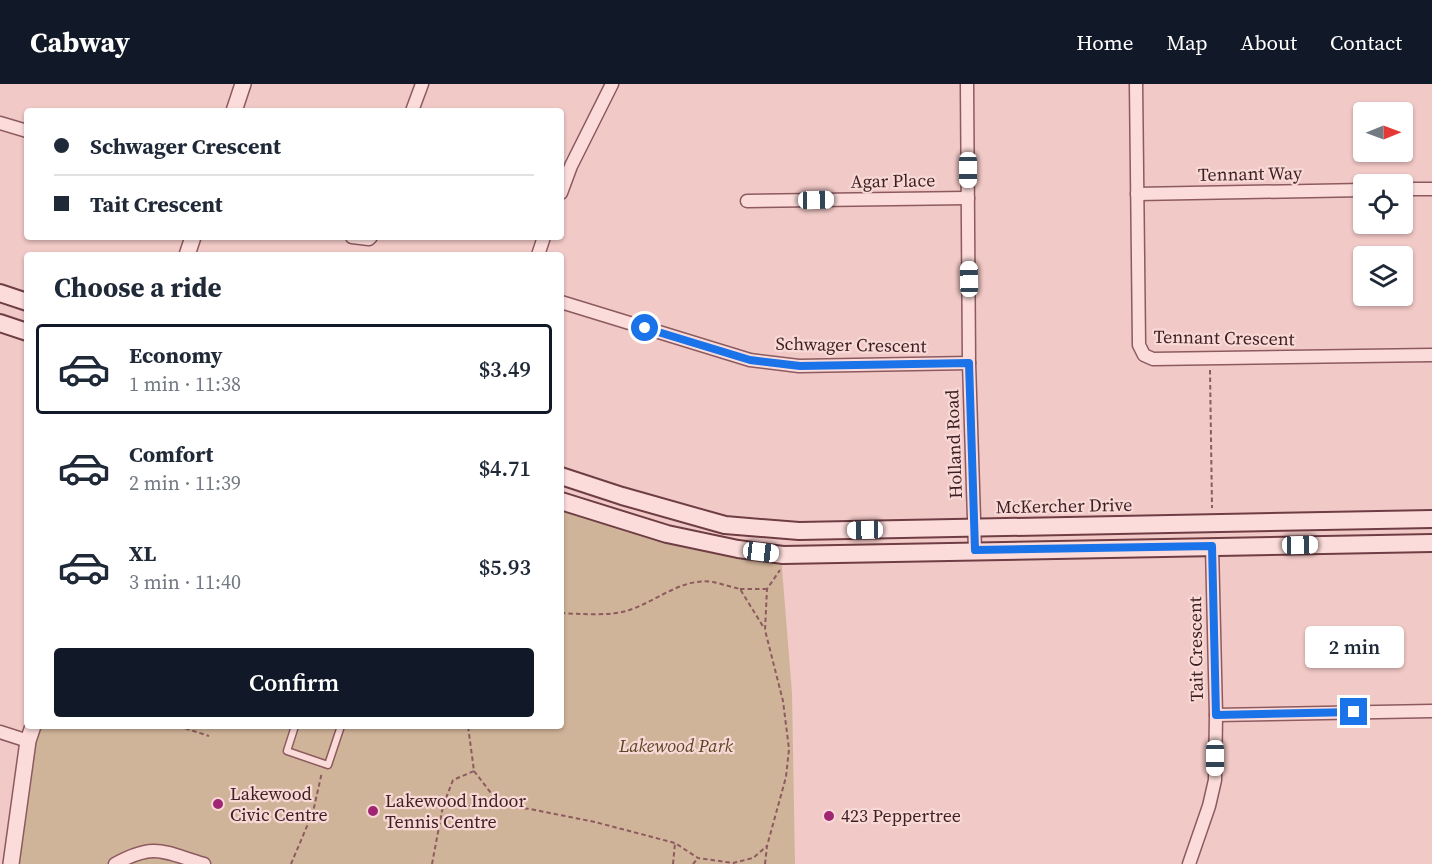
<!DOCTYPE html>
<html lang="en">
<head>
<meta charset="utf-8">
<style>
	:root { --surface:#fff; --page:#f6f6f7; --text:#1f2937; --muted:#747a83; --line:#e0e1e3; --accent:#111827 }
	body { margin:0; font-family:"Source Serif 4",serif; background:var(--page); color:var(--text); height:100vh; display:flex; flex-direction:column; font-size:22px; white-space:nowrap }
	* { box-sizing:border-box; margin:0 }
	p { font-size:20px; color:var(--muted) }
	.icon { flex:none; width:33px; height:33px; fill:none; stroke:currentColor; stroke-width:2; stroke-linecap:round; stroke-linejoin:round }
	.map { position:relative; flex:1; overflow:hidden }
	.panel { position:absolute; left:24px; top:168px; width:540px; height:477px; display:flex; flex-direction:column; background:var(--surface); border-radius:6px; box-shadow:0 2px 4px #0004 }
	.panel>* { flex:none }
	.hud { position:absolute; left:24px; top:24px; width:540px; height:132px; border-radius:6px; box-shadow:0 2px 4px #0004; display:grid; align-content:center; height:132px; padding:0 30px; background:var(--surface) }
	.needle { width:39px; rotate:89deg }
	.tools { position:absolute; left:1353px; top:18px; display:grid; gap:12px }
	.tools a { display:grid; place-items:center; width:60px; height:60px; border-radius:6px; background:var(--surface); box-shadow:0 2px 4px #0004; font-size:30px }
	.end { position:absolute; width:27px; height:27px; margin:-14px; border:8px solid #1a73e8; background:#fff; box-shadow:0 0 0 3px #fff }
	.from { border-radius:50% }
	.bubble { position:absolute; height:42px; border-radius:6px; background:var(--surface); box-shadow:0 2px 4px #0004; font-size:20px; font-weight:600; line-height:42px; text-align:center }
	.car { position:absolute; width:18px; height:36px; margin:-18px -9px; border-radius:8px; box-shadow:0 0 4px 2px #0007; background:linear-gradient(#fff 24%,#345 0 40%,#fff 0 76%,#345 0 86%,#fff 0) }
	.hud b { display:flex; align-items:center; gap:21px; height:57px; font-size:22px }
	.hud b+b { border-top:2px solid var(--line) }
	.hud i { width:15px; height:15px; background:var(--text) }
	ul { padding:0; list-style:none }
	li { display:flex; align-items:center; gap:18px; height:90px; margin:0 12px 9px; padding:0 18px; border:3px solid transparent; border-radius:6px }
	li div { flex:1 }
	li b { display:block; font-size:22px }
	li em { font-style:normal; font-weight:600 }
	li.current { border-color:var(--accent) }
	li>.icon { width:54px; height:54px; stroke-width:1.5 }
	h2 { padding:0 30px; font-size:27px; line-height:72px }
	.primary-button { display:flex; gap:12px; margin-top:auto; padding:12px 30px }
	.primary-button a { flex:1; height:69px; border-radius:6px; background:var(--accent); color:#fff; font-size:24px; font-weight:600; line-height:69px; text-align:center }
	header { display:flex; align-items:center; gap:36px; box-sizing:border-box; height:84px; padding:0 30px; background:var(--accent); color:#fff }
	header strong { font-size:28px }
	nav { display:flex; gap:33px; margin-inline-start:auto; font-size:21px }
	.map>svg:first-child { display:block }
	.green { fill:#d0b499 }
	.lines { fill:none; stroke-linecap:round; stroke-linejoin:round }
	.service-casing { stroke:#8d5a5f; stroke-width:9 }
	.minor-casing { stroke:#8d5a5f; stroke-width:15 }
	.tertiary-casing { stroke:#8d5a5f; stroke-width:18 }
	.secondary-casing { stroke:#6f3d44; stroke-width:20 }
	.path { stroke:#8d5a5f; stroke-width:2; stroke-dasharray:4.5 3; stroke-linecap:butt }
	.service { stroke:#fbdcda; stroke-width:6 }
	.minor { stroke:#fbdcda; stroke-width:12 }
	.tertiary { stroke:#fbdcda; stroke-width:15 }
	.secondary { stroke:#fbdcda; stroke-width:16 }
	.route { stroke:#1a73e8; stroke-width:8 }
	.poi-dot { fill:#a02674; stroke:#f8d9d6; stroke-width:2 }
	.labels { text-anchor:middle; stroke-width:4.5; stroke-linejoin:round; paint-order:stroke }
	.street-label { font-size:18px; fill:#3d1f23; stroke:#f8d9d6 }
	.park-label { font-size:18px; font-style:italic; fill:#5a4624; stroke:#f8d9d6 }
	.poi-label { font-size:18px; fill:#3d1f23; stroke:#f8d9d6; text-anchor:start }
</style>
</head>
<body>
<header>
<strong>Cabway</strong>
<nav><a>Home</a><a>Map</a><a>About</a><a>Contact</a></nav>
</header>
<div class="map">
<svg width="1432" height="780" viewBox="0 0 1432 780">
	<rect width="100%" height="100%" fill="#f1c9c6"/>
	<polygon class="green" points="561,416 783,471 782,484 792,609 795,780 11,780 33,642 561,642"/>
	<g class="lines">
		<defs>
			<polyline id="service" points="295,642 287,667 328,681 341,642"/>
			<g id="minor">
				<polyline points="967,0 969,279 975,466"/>
				<polyline points="1136,0 1139,261 1144,271 1153,275 1432,271"/>
				<polyline points="412,27 422,0"/>
				<polyline points="0,39 27,47"/>
				<polyline points="1402,105 1432,105"/>
				<polyline points="561,109 571,82 612,0"/>
				<polyline points="1137,110 1364,106"/>
				<polyline points="747,117 968,114"/>
				<polyline points="352,153 369,155 371,153"/>
				<polyline points="538,171 544,153"/>
				<polyline points="561,218 750,276 799,282 969,279"/>
				<polyline points="1212,462 1216,631 1432,627"/>
				<polyline points="0,648 28,657"/>
				<path d="M115 780C155 758 163 768 204 780"/>
				<polyline points="1189,780 1209,722 1215,696 1216,631"/>
			</g>
			<g id="tertiary">
				<polyline points="234,27 243,0"/>
				<polyline points="187,171 193,153"/>
				<polyline points="11,780 28,657 33,642"/>
			</g>
			<g id="secondary">
				<polyline points="0,209 27,218"/>
				<polyline points="0,239 27,248"/>
				<polyline points="561,392 622,412 725,441 799,447 1432,435"/>
				<polyline points="561,417 667,450 738,465 783,471 1432,459"/>
			</g>
		</defs>
		<use href="#service" class="service-casing"/>
		<use href="#minor" class="minor-casing"/>
		<use href="#tertiary" class="tertiary-casing"/>
		<use href="#secondary" class="secondary-casing"/>
		<g class="path">
			<polyline points="1210,286 1212,424"/>
			<polyline points="740,505 767,505"/>
			<path d="M561 529C577 530 611 532 626 527 655 519 681 493 713 498 722 500 731 503 740 505L764 544"/>
			<polyline points="178,642 209,652"/>
			<polyline points="356,642 358,642"/>
			<polyline points="474,687 501,722 530,725 595,738 675,759 698,774 733,779 753,774 767,762"/>
			<polyline points="443,722 501,722"/>
			<polyline points="291,780 313,728 322,688"/>
			<polyline points="432,780 443,722 453,696 474,687 468,642"/>
			<polyline points="673,780 675,759"/>
			<polyline points="693,780 698,774"/>
			<polyline points="765,780 767,762 786,693 789,665 783,617 765,546 767,505 780,486"/>
		</g>
		<use href="#service" class="service"/>
		<use href="#minor" class="minor"/>
		<use href="#tertiary" class="tertiary"/>
		<use href="#secondary" class="secondary"/>
	</g>
	<g class="lines">
		<polyline class="route" points="645,244 750,276 800,282 969,279 975,466 1212,462 1216,631 1354,628"/>
	</g>
	<g class="poi-dot">
		<circle cx="218" cy="720" r="6"/>
		<circle cx="373" cy="727" r="6"/>
		<circle cx="829" cy="732" r="6"/>
	</g>
	<g class="labels">
		<g class="street-label">
			<text transform="translate(1250 90) rotate(-1)" y="6">Tennant Way</text>
			<text transform="translate(893 97) rotate(-1)" y="6">Agar Place</text>
			<text transform="translate(1224 254) rotate(1)" y="6">Tennant Crescent</text>
			<text transform="translate(851 261) rotate(1)" y="6">Schwager Crescent</text>
			<text transform="translate(954 360) rotate(-92)" y="6">Holland Road</text>
			<text transform="translate(1064 422) rotate(-1)" y="6">McKercher Drive</text>
			<text transform="translate(1196 565) rotate(-91)" y="6">Tait Crescent</text>
		</g>
		<g class="park-label">
			<text x="676" y="668">Lakewood Park</text>
		</g>
		<g class="poi-label">
			<text x="230" y="716">Lakewood<tspan x="230" dy="21">Civic Centre</tspan></text>
			<text x="385" y="723">Lakewood Indoor<tspan x="385" dy="21">Tennis Centre</tspan></text>
			<text x="841" y="738">423 Peppertree</text>
		</g>
	</g>
</svg>
<div class="tools">
<a><svg class="needle" viewBox="-14 -14 28 28"><path d="M0-13l5 13h-10z" fill="#e53935"/><path d="M0 13l5-13h-10z" fill="#747a83"/></svg></a>
<a><svg class="icon" aria-label="locate" viewBox="0 0 24 24"><circle cx="12" cy="12" r="6"/><path d="M12 2v4M12 18v4M2 12h4M18 12h4"/></svg></a>
<a><svg class="icon" aria-label="layers" viewBox="0 0 24 24"><path d="M12 4l9 5-9 5-9-5zM3 14l9 5 9-5"/></svg></a>
</div>
<i class="end from" style="left:645px;top:244px"></i>
<i class="end" style="left:1354px;top:628px"></i>
<div class="bubble" style="left:1305px;top:542px;width:99px">2 min</div>
<i class="car" style="left:968px;top:86px;rotate:180deg"></i>
<i class="car" style="left:816px;top:116px;rotate:89deg"></i>
<i class="car" style="left:969px;top:195px;rotate:359deg"></i>
<i class="car" style="left:865px;top:446px;rotate:269deg"></i>
<i class="car" style="left:1300px;top:461px;rotate:89deg"></i>
<i class="car" style="left:761px;top:468px;rotate:97deg"></i>
<i class="car" style="left:1215px;top:674px;rotate:180deg"></i>
<div class="hud">
<b><i class="from"></i>Schwager Crescent</b>
<b><i></i>Tait Crescent</b>
</div>
<section class="panel">
<h2>Choose a ride</h2>
<ul>
<li class="current"><svg class="icon" aria-label="car" viewBox="0 0 24 24"><path d="M5 17H2v-5l4-1 3-4h7l3 4 3 1v5h-3M9 17h6M6 11h13"/><circle cx="7" cy="17" r="2"/><circle cx="17" cy="17" r="2"/></svg><div><b>Economy</b><p>1 min · 11:38</p></div><em>$3.49</em></li>
<li><svg class="icon" aria-label="car" viewBox="0 0 24 24"><path d="M5 17H2v-5l4-1 3-4h7l3 4 3 1v5h-3M9 17h6M6 11h13"/><circle cx="7" cy="17" r="2"/><circle cx="17" cy="17" r="2"/></svg><div><b>Comfort</b><p>2 min · 11:39</p></div><em>$4.71</em></li>
<li><svg class="icon" aria-label="car" viewBox="0 0 24 24"><path d="M5 17H2v-5l4-1 3-4h7l3 4 3 1v5h-3M9 17h6M6 11h13"/><circle cx="7" cy="17" r="2"/><circle cx="17" cy="17" r="2"/></svg><div><b>XL</b><p>3 min · 11:40</p></div><em>$5.93</em></li>
</ul>
<div class="primary-button"><a>Confirm</a></div>
</section>
</div>
</body>
</html>
